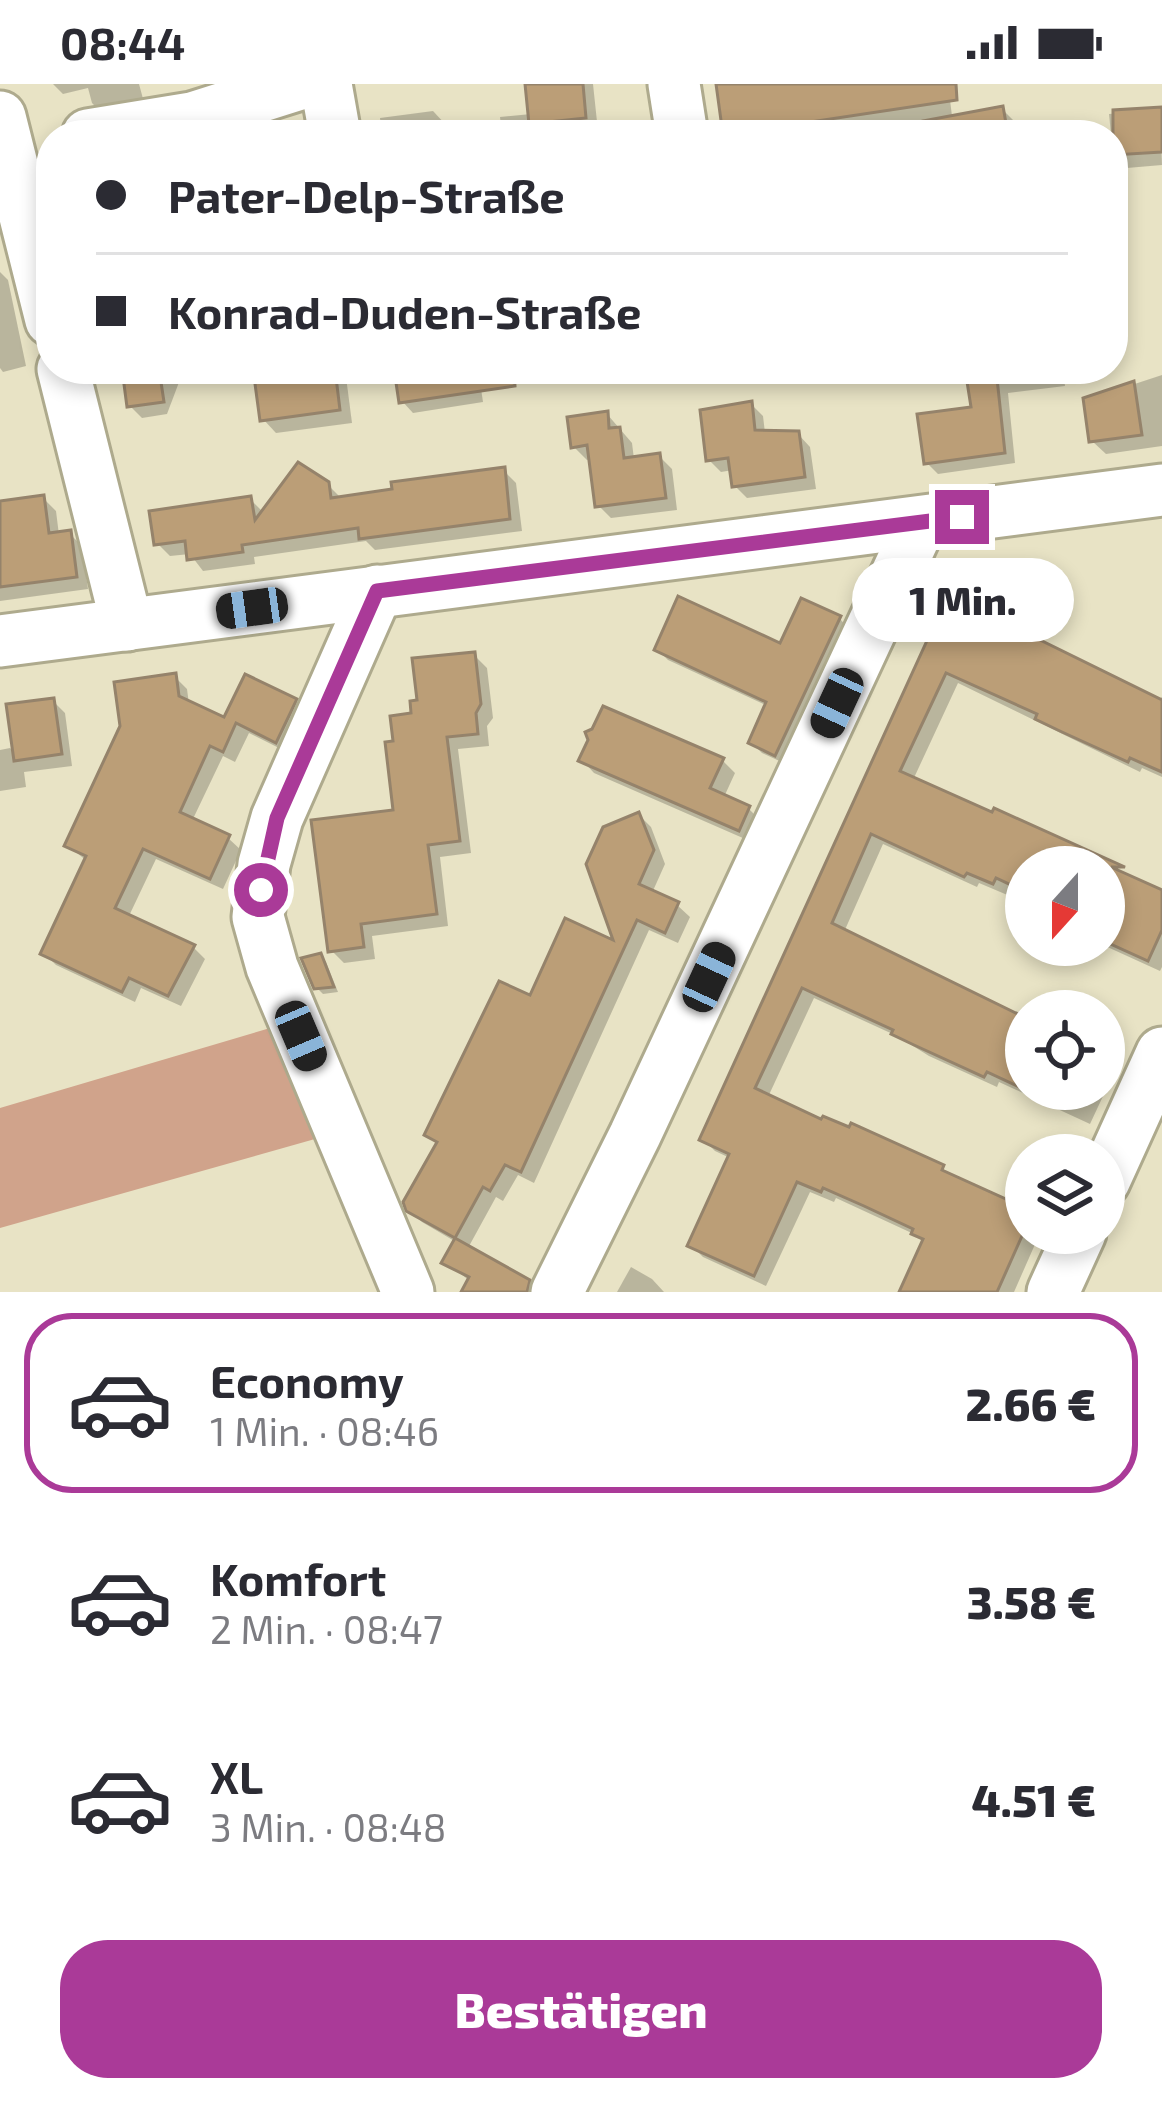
<!DOCTYPE html>
<html lang="de">
<head>
<meta charset="utf-8">
<style>
	:root { --surface:#fff; --page:#f7f7f7; --text:#2b2b33; --muted:#7c7c81; --line:#e1e1e2; --accent:#aa3a98 }
	body { margin:0; font-family:"Exo 2",sans-serif; background:var(--page); color:var(--text); height:100vh; display:flex; flex-direction:column; font-size:45px; white-space:nowrap }
	* { box-sizing:border-box; margin:0 }
	p { font-size:39px; color:var(--muted) }
	.icon { flex:none; width:66px; height:66px; fill:none; stroke:currentColor; stroke-width:2; stroke-linecap:round; stroke-linejoin:round }
	.map { position:relative; height:1208px; overflow:hidden }
	.details { display:flex; flex-direction:column; background:var(--surface); flex:1 }
	.details>* { flex:none }
	.guide { position:absolute; left:36px; top:36px; width:1092px; height:264px; border-radius:48px; box-shadow:0 6px 18px #0003; display:grid; align-content:center; height:264px; padding:0 60px; background:var(--surface) }
	.needle { width:78px; rotate:201deg }
	.buttons { position:absolute; left:1005px; top:762px; display:grid; gap:24px }
	.buttons a { display:grid; place-items:center; width:120px; height:120px; border-radius:50%; background:var(--surface); box-shadow:0 6px 18px #0003; font-size:60px }
	.end { position:absolute; width:54px; height:54px; margin:-27px; border:15px solid #aa3a98; background:#fff; box-shadow:0 0 0 6px #fff }
	.from { border-radius:50% }
	.bubble { position:absolute; height:84px; border-radius:42px; background:var(--surface); box-shadow:0 6px 18px #0003; font-size:39px; font-weight:800; line-height:84px; text-align:center }
	.car { position:absolute; width:36px; height:72px; margin:-36px -18px; border-radius:15px; box-shadow:0 0 9px 3px #0007; background:linear-gradient(#222 24%,#8ab4d8 0 40%,#222 0 76%,#8ab4d8 0 86%,#222 0) }
	.guide b { display:flex; align-items:center; gap:42px; height:114px; font-size:45px }
	.guide b+b { border-top:3px solid var(--line) }
	.guide i { width:30px; height:30px; background:var(--text) }
	ul { padding:21px 0 0; list-style:none }
	li { display:flex; align-items:center; gap:36px; height:180px; margin:0 24px 18px; padding:0 36px; border:6px solid transparent; border-radius:48px }
	li div { flex:1 }
	li b { display:block; font-size:45px }
	li em { font-style:normal; font-weight:800 }
	li.selected { border-color:var(--accent) }
	li>.icon { width:108px; height:108px; stroke-width:1.5 }
	.cta { display:flex; gap:24px; margin-top:auto; padding:24px 60px }
	.cta a { flex:1; height:138px; border-radius:48px; background:var(--accent); color:#fff; font-size:48px; font-weight:800; line-height:138px; text-align:center }
	.status { display:flex; justify-content:space-between; align-items:center; height:84px; padding:0 60px; background:var(--surface); direction:ltr }
	.status svg { height:33px; fill:currentColor }
	.map>svg:first-child { display:block }
	.forest { fill:#d0a38b }
	.shadow { fill:#0003 }
	.building { fill:#bb9e77; stroke:#95836b; stroke-width:3 }
	.lines { fill:none; stroke-linecap:round; stroke-linejoin:round }
	.minor-casing { stroke:#aeaa8d; stroke-width:57 }
	.minor { stroke:#fff; stroke-width:51 }
	.route { stroke:#aa3a98; stroke-width:15 }
</style>
</head>
<body>
<div class="status"><b>08:44</b><svg viewBox="0 0 49 12"><path d="M0 12V9h3v3zM5 12V6h3v6zM10 12V3h3v9zM15 12V0h3v12zM26 1h20v11H26zM47 4h2v5h-2z"/></svg></div>
<div class="map">
<svg width="1162" height="1208" viewBox="0 0 1162 1208">
	<rect width="100%" height="100%" fill="#e8e3c5"/>
	<polygon class="forest" points="277,942 322,1053 0,1144 0,1024"/>
	<g class="shadow">
		<polygon points="53,0 139,0 145,22 105,32 92,19 88,4 63,10"/>
		<polygon points="528,0 593,0 598,47 583,48 584,51 502,51 500,33 531,30"/>
		<polygon points="719,0 948,0 952,32 819,51 728,51"/>
		<polygon points="1002,25 1014,37 1016,51 979,51"/>
		<polygon points="1160,26 1162,81 1127,84 1113,70 1109,30"/>
		<polygon points="433,27 446,41 448,51 382,51 380,34"/>
		<polygon points="0,188 8,196 26,282 3,288 0,284"/>
		<polygon points="120,285 184,285 167,330 142,334 130,322"/>
		<polygon points="256,285 345,285 352,339 276,349 263,335"/>
		<polygon points="397,285 473,285 479,291 483,318 413,329 402,317"/>
		<polygon points="969,285 1063,285 1065,302 1008,309 1015,379 938,390 927,379 974,325"/>
		<polygon points="1162,291 1162,362 1106,370 1092,357 1086,316"/>
		<polygon points="751,320 763,332 765,349 798,350 810,363 816,405 747,414 735,402 733,386 721,388 709,376"/>
		<polygon points="607,330 632,359 634,375 659,372 672,385 677,426 611,434 598,421 592,375 587,376 574,363"/>
		<polygon points="503,386 516,399 522,447 375,466 366,457 254,473 255,480 203,487 190,470 170,472 157,459 250,415 264,429 327,400 343,416"/>
		<polygon points="43,414 56,427 59,451 70,450 82,462 88,505 0,517 0,420"/>
		<polygon points="942,530 1157,617 1162,613 1162,693 1142,684 1140,688 958,599 913,696 1162,809 1162,883 1160,887 1103,861 1104,783 1026,783 1026,819 979,799 977,803 883,760 844,848 1013,932 1016,927 1026,932 1026,1005 1104,1005 1104,967 1118,980 1090,1040 999,998 997,1003 929,972 897,952 814,914 768,1013 823,1039 942,1084 953,1094 1008,1119 1026,1109 1026,1149 1040,1149 1014,1208 902,1208 924,1159 916,1151 836,1114 834,1118 810,1108 766,1202 703,1173 691,1161 730,1074 715,1067 703,1055"/>
		<polygon points="840,535 850,546 786,680 762,669 751,658 768,622 668,576 657,565 782,563"/>
		<polygon points="474,571 487,584 493,634 487,642 489,662 458,665 471,769 440,773 448,842 372,852 375,875 344,879 331,866 396,729 397,660 415,632"/>
		<polygon points="175,593 187,605 189,620 226,637 295,617 307,629 289,669 249,649 235,678 223,672 192,737 228,754 241,766 223,805 156,775 128,834 193,863 205,875 181,922 141,904 135,918 56,881 44,869 87,777 67,761"/>
		<polygon points="53,617 65,629 72,682 24,688 26,703 0,707 0,666 10,664 16,670"/>
		<polygon points="582,676 722,676 735,689 724,713 749,725 762,738 752,758 594,689"/>
		<polygon points="639,731 651,743 665,780 652,809 677,821 690,833 678,859 649,846 534,1099 518,1091 503,1117 496,1113 468,1164 526,1197 537,1208 464,1208 470,1197 445,1178 456,1158 422,1138 409,1125 438,1061 428,1051 531,915 618,861"/>
		<polygon points="320,872 326,878 338,908 323,910 316,903"/>
		<polygon points="631,1183 652,1195 664,1208 617,1208"/>
	</g>
	<g class="building">
		<polygon points="525,0 583,0 586,34 529,40"/>
		<polygon points="716,0 956,0 957,16 723,51"/>
		<polygon points="1003,22 1008,51 925,51 923,37"/>
		<polygon points="1162,23 1162,68 1113,71 1113,26"/>
		<polygon points="122,285 159,285 164,318 127,323"/>
		<polygon points="253,285 335,285 340,326 260,337"/>
		<polygon points="394,285 514,285 515,302 399,319"/>
		<polygon points="965,285 996,285 1005,369 924,380 917,330 971,323"/>
		<polygon points="1134,297 1142,351 1089,358 1083,314"/>
		<polygon points="752,317 755,346 799,347 805,393 732,403 728,374 706,377 700,326"/>
		<polygon points="608,327 609,344 620,343 624,374 660,369 666,414 595,423 587,361 571,364 567,333"/>
		<polygon points="298,378 329,398 331,414 392,405 391,398 505,383 510,435 359,455 358,444 242,461 243,468 187,476 185,457 154,461 149,427 251,412 255,436"/>
		<polygon points="44,411 49,449 71,446 77,493 0,503 0,417"/>
		<polygon points="678,512 780,559 801,514 841,532 775,672 748,659 766,618 654,566"/>
		<polygon points="975,524 1162,616 1162,688 1130,674 1128,678 1062,648 1035,635 1037,630 946,589 900,687 992,728 994,724 1125,783 1111,783 1162,806 1162,846 1148,877 1104,857 1104,783 1026,783 1026,808 996,794 993,800 967,789 964,793 871,750 832,839 1026,934 1026,1006 987,988 984,993 914,961 891,950 893,946 802,904 755,1004 821,1035 823,1032 849,1043 851,1039 944,1081 942,1086 1006,1115 1026,1072 1026,1143 997,1208 899,1208 923,1155 911,1150 913,1145 864,1122 823,1104 821,1108 797,1098 754,1192 687,1162 729,1070 699,1056 941,526 968,538"/>
		<polygon points="475,568 481,620 476,629 478,650 447,653 460,757 428,761 437,830 361,840 364,863 328,868 311,736 393,726 385,658 393,657 390,632 411,629 410,617 417,616 412,574"/>
		<polygon points="176,589 179,612 224,633 245,590 297,615 276,659 236,639 223,668 210,662 180,728 230,751 210,795 143,765 115,824 195,861 168,912 129,894 122,908 40,870 86,772 64,762 120,642 114,598"/>
		<polygon points="54,614 62,670 14,677 6,620"/>
		<polygon points="603,622 724,674 710,704 750,722 739,747 578,677 588,656 585,648 592,645"/>
		<polygon points="639,728 654,766 639,800 679,818 665,849 637,836 521,1088 505,1081 490,1107 483,1103 455,1154 406,1127 403,1118 437,1058 424,1051 499,897 530,911 565,834 613,856 586,780 603,743"/>
		<polygon points="321,869 334,903 314,905 301,874"/>
		<polygon points="455,1154 530,1196 527,1208 461,1208 469,1193 441,1179"/>
	</g>
	<g class="lines">
		<defs>
			<g id="minor">
				<polyline points="326,0 335,51"/>
				<polyline points="674,0 682,51"/>
				<polyline points="0,33 51,236"/>
				<polyline points="88,51 192,34 300,0"/>
				<polyline points="63,285 127,541"/>
				<polyline points="377,507 277,734 264,780 258,833 272,883 408,1208"/>
				<polyline points="0,557 1162,406"/>
				<polyline points="1104,1097 1162,969"/>
				<polyline points="557,1208 635,1051 921,438"/>
				<polyline points="1053,1208 1080,1149"/>
			</g>
		</defs>
		<use href="#minor" class="minor-casing"/>
		<use href="#minor" class="minor"/>
	</g>
	<g class="lines">
		<polyline class="route" points="261,806 277,734 377,507 962,433"/>
	</g>
</svg>
<div class="buttons">
<a><svg class="needle" viewBox="-14 -14 28 28"><path d="M0-13l5 13h-10z" fill="#e53935"/><path d="M0 13l5-13h-10z" fill="#7c7c81"/></svg></a>
<a><svg class="icon" aria-label="locate" viewBox="0 0 24 24"><circle cx="12" cy="12" r="6"/><path d="M12 2v4M12 18v4M2 12h4M18 12h4"/></svg></a>
<a><svg class="icon" aria-label="layers" viewBox="0 0 24 24"><path d="M12 4l9 5-9 5-9-5zM3 14l9 5 9-5"/></svg></a>
</div>
<i class="end from" style="left:261px;top:806px"></i>
<i class="end" style="left:962px;top:433px"></i>
<div class="bubble" style="left:852px;top:474px;width:222px">1 Min.</div>
<i class="car" style="left:252px;top:524px;rotate:262deg"></i>
<i class="car" style="left:837px;top:619px;rotate:205deg"></i>
<i class="car" style="left:709px;top:893px;rotate:25deg"></i>
<i class="car" style="left:301px;top:952px;rotate:157deg"></i>
<div class="guide">
<b><i class="from"></i>Pater-Delp-Straße</b>
<b><i></i>Konrad-Duden-Straße</b>
</div>
</div>
<section class="details">
<ul>
<li class="selected"><svg class="icon" aria-label="car" viewBox="0 0 24 24"><path d="M5 17H2v-5l4-1 3-4h7l3 4 3 1v5h-3M9 17h6M6 11h13"/><circle cx="7" cy="17" r="2"/><circle cx="17" cy="17" r="2"/></svg><div><b>Economy</b><p>1 Min. · 08:46</p></div><em>2.66 €</em></li>
<li><svg class="icon" aria-label="car" viewBox="0 0 24 24"><path d="M5 17H2v-5l4-1 3-4h7l3 4 3 1v5h-3M9 17h6M6 11h13"/><circle cx="7" cy="17" r="2"/><circle cx="17" cy="17" r="2"/></svg><div><b>Komfort</b><p>2 Min. · 08:47</p></div><em>3.58 €</em></li>
<li><svg class="icon" aria-label="car" viewBox="0 0 24 24"><path d="M5 17H2v-5l4-1 3-4h7l3 4 3 1v5h-3M9 17h6M6 11h13"/><circle cx="7" cy="17" r="2"/><circle cx="17" cy="17" r="2"/></svg><div><b>XL</b><p>3 Min. · 08:48</p></div><em>4.51 €</em></li>
</ul>
<div class="cta"><a>Bestätigen</a></div>
</section>
</body>
</html>
